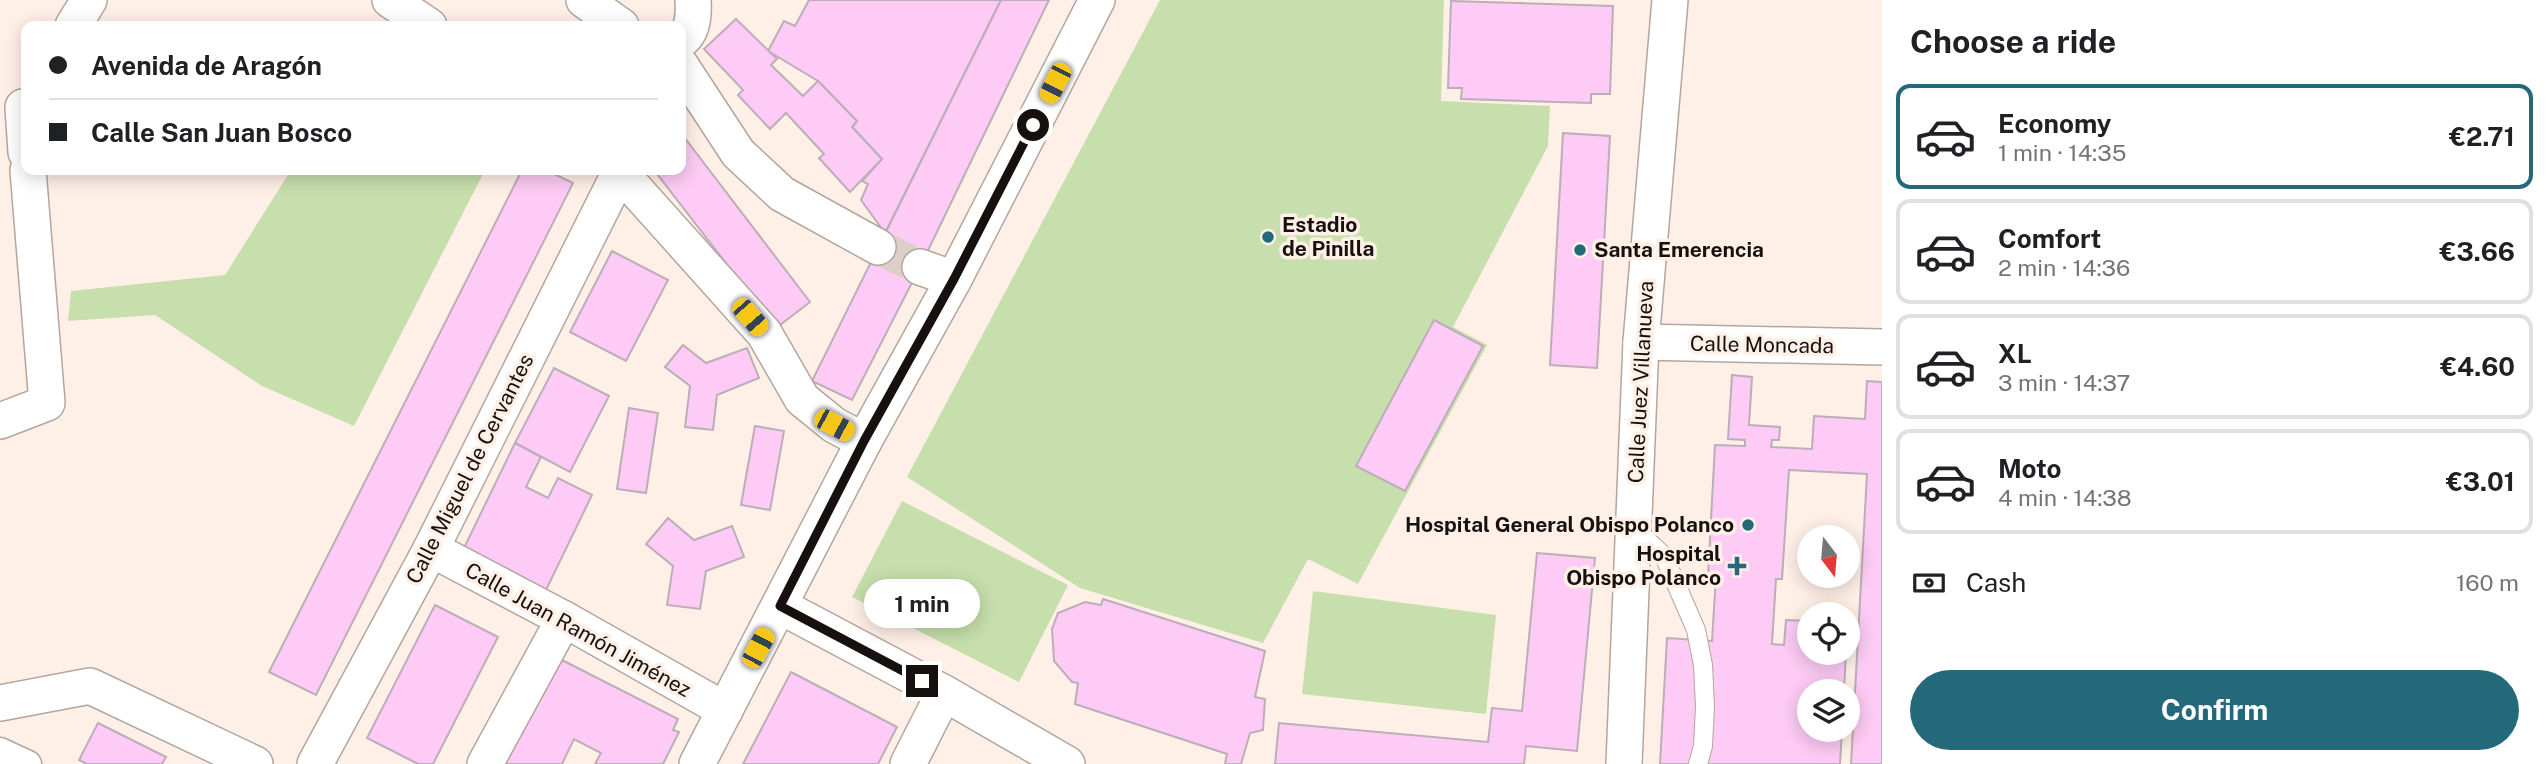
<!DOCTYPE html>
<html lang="en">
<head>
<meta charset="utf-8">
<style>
	:root { --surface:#fff; --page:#f6f6f6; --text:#202124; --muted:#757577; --line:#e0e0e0; --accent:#24697a }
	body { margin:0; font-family:"Public Sans",sans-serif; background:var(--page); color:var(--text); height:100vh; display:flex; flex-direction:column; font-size:26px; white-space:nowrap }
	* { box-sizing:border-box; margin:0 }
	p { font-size:23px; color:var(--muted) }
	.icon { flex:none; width:38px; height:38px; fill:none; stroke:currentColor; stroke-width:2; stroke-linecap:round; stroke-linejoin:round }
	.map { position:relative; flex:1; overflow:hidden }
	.sheet { display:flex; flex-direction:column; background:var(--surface); width:665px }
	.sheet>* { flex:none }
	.guide { position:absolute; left:21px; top:21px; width:665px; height:154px; border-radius:14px; box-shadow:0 4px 18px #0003; display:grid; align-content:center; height:154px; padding:0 28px; background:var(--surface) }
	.needle { width:46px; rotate:164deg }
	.fabs { position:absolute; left:1797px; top:525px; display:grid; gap:14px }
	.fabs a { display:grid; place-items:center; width:63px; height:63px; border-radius:50%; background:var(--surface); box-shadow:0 4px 18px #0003; font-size:35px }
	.end { position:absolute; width:32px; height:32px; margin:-16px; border:9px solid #16110f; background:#fff; box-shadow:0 0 0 4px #fff }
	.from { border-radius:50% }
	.bubble { position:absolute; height:49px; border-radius:24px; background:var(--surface); box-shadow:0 4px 18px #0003; font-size:23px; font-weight:700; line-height:49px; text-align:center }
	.car { position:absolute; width:21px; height:42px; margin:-21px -10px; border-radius:9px; box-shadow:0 0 5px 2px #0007; background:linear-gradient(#f5c518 24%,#345 0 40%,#f5c518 0 76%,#345 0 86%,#f5c518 0) }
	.guide b { display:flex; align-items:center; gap:24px; height:66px; font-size:26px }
	.guide b+b { border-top:2px solid var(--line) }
	.guide i { width:18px; height:18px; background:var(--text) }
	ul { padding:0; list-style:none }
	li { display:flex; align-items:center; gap:21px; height:105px; margin:0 14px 10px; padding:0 14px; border:4px solid var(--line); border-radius:14px }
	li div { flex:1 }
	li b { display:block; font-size:26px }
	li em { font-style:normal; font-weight:700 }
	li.selected { border-color:var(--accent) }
	li>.icon { width:63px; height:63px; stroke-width:1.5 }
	h2 { padding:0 28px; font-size:32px; line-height:84px }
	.pay { display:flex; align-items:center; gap:18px; height:77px; padding:0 28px; font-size:26px }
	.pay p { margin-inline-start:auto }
	.primary-button { display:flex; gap:14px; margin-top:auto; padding:14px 28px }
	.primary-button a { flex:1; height:80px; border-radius:42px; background:var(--accent); color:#fff; font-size:28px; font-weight:700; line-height:80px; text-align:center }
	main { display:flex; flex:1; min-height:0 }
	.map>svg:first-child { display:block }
	.green { fill:#c6dfac }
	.building { fill:#fdcbf5; stroke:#bbaeb8; stroke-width:2 }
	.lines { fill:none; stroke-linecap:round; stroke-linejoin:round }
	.minor-tunnel { stroke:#dccfc7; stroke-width:35; stroke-dasharray:35 18; stroke-linecap:butt }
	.service-casing { stroke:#b3a69e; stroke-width:20 }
	.pedestrian-casing { stroke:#b3a69e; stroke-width:29 }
	.minor-casing { stroke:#b3a69e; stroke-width:38 }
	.service { stroke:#fff; stroke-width:18 }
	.pedestrian { stroke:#fff; stroke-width:26 }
	.minor { stroke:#fff; stroke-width:35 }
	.route { stroke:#16110f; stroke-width:9 }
	.poi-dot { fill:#24697a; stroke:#fff0e7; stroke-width:2.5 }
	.labels { text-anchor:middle; stroke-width:7; stroke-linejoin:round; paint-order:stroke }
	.poi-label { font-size:21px; font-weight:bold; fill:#16110f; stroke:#fff0e7; text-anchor:start }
	.street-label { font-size:21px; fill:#16110f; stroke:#fff0e7 }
</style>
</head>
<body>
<main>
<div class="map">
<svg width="1882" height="764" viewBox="0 0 1882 764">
	<rect width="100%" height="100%" fill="#fff0e7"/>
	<g class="green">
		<polygon points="1160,0 1444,0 1441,101 1550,106 1548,146 1453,327 1487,345 1358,584 1308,559 1263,643 1080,588 907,477"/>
		<polygon points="291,170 485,170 354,426 262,386 155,315 68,321 71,291 225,275"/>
		<polygon points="902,501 1068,585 1019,682 852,597"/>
		<polygon points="1313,591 1496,615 1486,714 1302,694"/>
	</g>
	<g class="building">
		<polygon points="809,0 1001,0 885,233 861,200 868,184 862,181 882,159 852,127 857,121 818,81 768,51 784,21 795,26"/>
		<polygon points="1001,0 1049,0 920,267 852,400 812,381"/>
		<polygon points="1451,1 1613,6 1610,94 1591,94 1591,103 1461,99 1462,88 1448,88"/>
		<polygon points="736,19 777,59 771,65 803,96 818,81 857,121 852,127 882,159 850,192 819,158 824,154 786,113 770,129 738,95 743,90 704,49"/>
		<polygon points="681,133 810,302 776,328 654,170 681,170"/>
		<polygon points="1563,133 1610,136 1597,368 1550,365"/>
		<polygon points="522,170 546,170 573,183 316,695 269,672"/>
		<polygon points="612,251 668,280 626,361 570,332"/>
		<polygon points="1434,320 1483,346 1405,491 1356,466"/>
		<polygon points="683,345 706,363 747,348 759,378 717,395 713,430 685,427 690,386 665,367"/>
		<polygon points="554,368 609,396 570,472 515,443"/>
		<polygon points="1732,375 1752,377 1749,425 1780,427 1779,440 1772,440 1771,447 1812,449 1814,416 1865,419 1867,381 1882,382 1882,764 1851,764 1867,474 1789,470 1782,579 1776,579 1772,644 1784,645 1786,620 1810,621 1810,653 1846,653 1844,691 1810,691 1810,730 1842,730 1840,764 1660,764 1667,638 1712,641 1716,576 1708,575 1715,445 1745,446 1745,440 1728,439"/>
		<polygon points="629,408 658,413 646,493 617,489"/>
		<polygon points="755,426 784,431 770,510 741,505"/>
		<polygon points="515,443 541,457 526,487 548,498 558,478 592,495 546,590 463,550"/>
		<polygon points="668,518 694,540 732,526 744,557 706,571 700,609 667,605 673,566 646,544"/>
		<polygon points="1537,553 1595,558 1577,751 1526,746 1524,764 1275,764 1279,723 1488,742 1492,708 1522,711"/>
		<polygon points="1103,599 1265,651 1255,697 1265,699 1263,730 1250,733 1241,764 1225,764 1227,754 1075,704 1078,683 1072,682 1054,661 1052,629 1058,613 1085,602 1101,605"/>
		<polygon points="435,605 498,637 433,764 418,764 367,738"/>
		<polygon points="558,658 678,719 673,730 679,732 663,764 595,764 601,753 574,739 562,764 501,764"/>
		<polygon points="791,672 897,727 878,764 743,764"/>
		<polygon points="98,723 166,757 162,764 87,764 79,760"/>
	</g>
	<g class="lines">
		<polyline class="minor-tunnel" points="878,247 920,267"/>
		<defs>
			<polyline id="service" points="1634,528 1664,556 1696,630 1703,665 1705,707 1703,746 1698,764"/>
			<polyline id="pedestrian" points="0,751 28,764"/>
			<g id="minor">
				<polyline points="390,0 429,26"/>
				<polyline points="584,0 621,26"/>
				<polyline points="73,26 89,0"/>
				<path d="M681 40C693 32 694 14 693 0"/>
				<polyline points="681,66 738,153 782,194 878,247"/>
				<polyline points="23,107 26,152"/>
				<polyline points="618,170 764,333 802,399 834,425 864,441"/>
				<polyline points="920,267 954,279"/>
				<polyline points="1641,342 1882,347"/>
				<polyline points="0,421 47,403 28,170"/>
				<polyline points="431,549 564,619 725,710"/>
				<polyline points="780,606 944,693 1067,764"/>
				<polyline points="0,703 90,686 255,764"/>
				<polyline points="315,764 431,549 620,172"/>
				<polyline points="485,764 564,619"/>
				<polyline points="697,764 864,441 954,279 1097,0"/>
				<polyline points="908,764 944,693"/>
				<polyline points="1624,764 1641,342 1670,0"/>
			</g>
		</defs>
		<use href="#service" class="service-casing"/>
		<use href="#pedestrian" class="pedestrian-casing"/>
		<use href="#minor" class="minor-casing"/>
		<use href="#service" class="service"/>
		<use href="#pedestrian" class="pedestrian"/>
		<use href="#minor" class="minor"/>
	</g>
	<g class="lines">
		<polyline class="route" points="922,681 780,606 864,441 954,279 1033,125"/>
	</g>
	<g class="poi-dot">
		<circle cx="1268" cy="237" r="7"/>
		<circle cx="1580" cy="250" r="7"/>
		<circle cx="1748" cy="525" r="7"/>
		<path d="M1733.5 555.5h7v7h7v7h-7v7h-7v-7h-7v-7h7z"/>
	</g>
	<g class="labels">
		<g class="poi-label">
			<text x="1282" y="232">Estadio<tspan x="1282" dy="24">de Pinilla</tspan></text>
			<text x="1594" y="257">Santa Emerencia</text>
			<text x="1734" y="532" text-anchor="end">Hospital General Obispo Polanco</text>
			<text x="1721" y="561" text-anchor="end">Hospital<tspan x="1721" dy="24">Obispo Polanco</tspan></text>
		</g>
		<g class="street-label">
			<text transform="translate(1762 345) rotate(1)" y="7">Calle Moncada</text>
			<text transform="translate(1641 382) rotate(-87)" y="7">Calle Juez Villanueva</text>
			<text transform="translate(470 469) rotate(-63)" y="7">Calle Miguel de Cervantes</text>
			<text transform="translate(578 630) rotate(29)" y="7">Calle Juan Ramón Jiménez</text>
		</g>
	</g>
</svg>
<div class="fabs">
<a><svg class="needle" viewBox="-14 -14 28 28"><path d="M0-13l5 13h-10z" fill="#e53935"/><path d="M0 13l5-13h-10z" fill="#757577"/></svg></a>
<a><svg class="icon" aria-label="locate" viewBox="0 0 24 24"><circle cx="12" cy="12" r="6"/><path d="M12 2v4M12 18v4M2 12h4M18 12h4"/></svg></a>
<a><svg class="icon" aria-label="layers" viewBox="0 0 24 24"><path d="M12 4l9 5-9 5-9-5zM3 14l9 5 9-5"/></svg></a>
</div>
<i class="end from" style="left:1033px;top:125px"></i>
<i class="end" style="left:922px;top:681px"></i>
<div class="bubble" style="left:864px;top:579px;width:116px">1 min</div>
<i class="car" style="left:1055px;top:83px;rotate:207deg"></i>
<i class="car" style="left:750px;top:317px;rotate:139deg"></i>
<i class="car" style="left:834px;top:425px;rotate:118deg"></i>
<i class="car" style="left:758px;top:648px;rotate:28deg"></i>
<div class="guide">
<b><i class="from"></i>Avenida de Aragón</b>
<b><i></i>Calle San Juan Bosco</b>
</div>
</div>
<section class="sheet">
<h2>Choose a ride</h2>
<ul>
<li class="selected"><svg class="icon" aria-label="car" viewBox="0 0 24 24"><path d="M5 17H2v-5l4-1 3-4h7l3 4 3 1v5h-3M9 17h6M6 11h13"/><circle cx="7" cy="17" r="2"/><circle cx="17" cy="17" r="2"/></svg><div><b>Economy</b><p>1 min · 14:35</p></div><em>€2.71</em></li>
<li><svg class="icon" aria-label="car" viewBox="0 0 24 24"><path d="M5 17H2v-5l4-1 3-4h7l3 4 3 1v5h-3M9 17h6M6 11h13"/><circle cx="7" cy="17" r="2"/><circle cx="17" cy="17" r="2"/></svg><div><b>Comfort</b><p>2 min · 14:36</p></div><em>€3.66</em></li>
<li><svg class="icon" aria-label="car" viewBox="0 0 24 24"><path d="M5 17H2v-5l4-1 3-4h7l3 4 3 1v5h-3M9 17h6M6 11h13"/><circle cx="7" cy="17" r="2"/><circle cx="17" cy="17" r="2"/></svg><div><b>XL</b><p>3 min · 14:37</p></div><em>€4.60</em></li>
<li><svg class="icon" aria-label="car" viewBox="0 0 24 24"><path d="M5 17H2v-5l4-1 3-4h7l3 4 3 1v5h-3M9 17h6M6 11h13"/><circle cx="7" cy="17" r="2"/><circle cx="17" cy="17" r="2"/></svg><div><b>Moto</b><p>4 min · 14:38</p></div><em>€3.01</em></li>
</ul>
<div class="pay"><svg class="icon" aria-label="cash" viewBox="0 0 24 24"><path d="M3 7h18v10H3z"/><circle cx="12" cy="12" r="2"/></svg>Cash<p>160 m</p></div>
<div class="primary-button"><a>Confirm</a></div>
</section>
</main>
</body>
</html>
